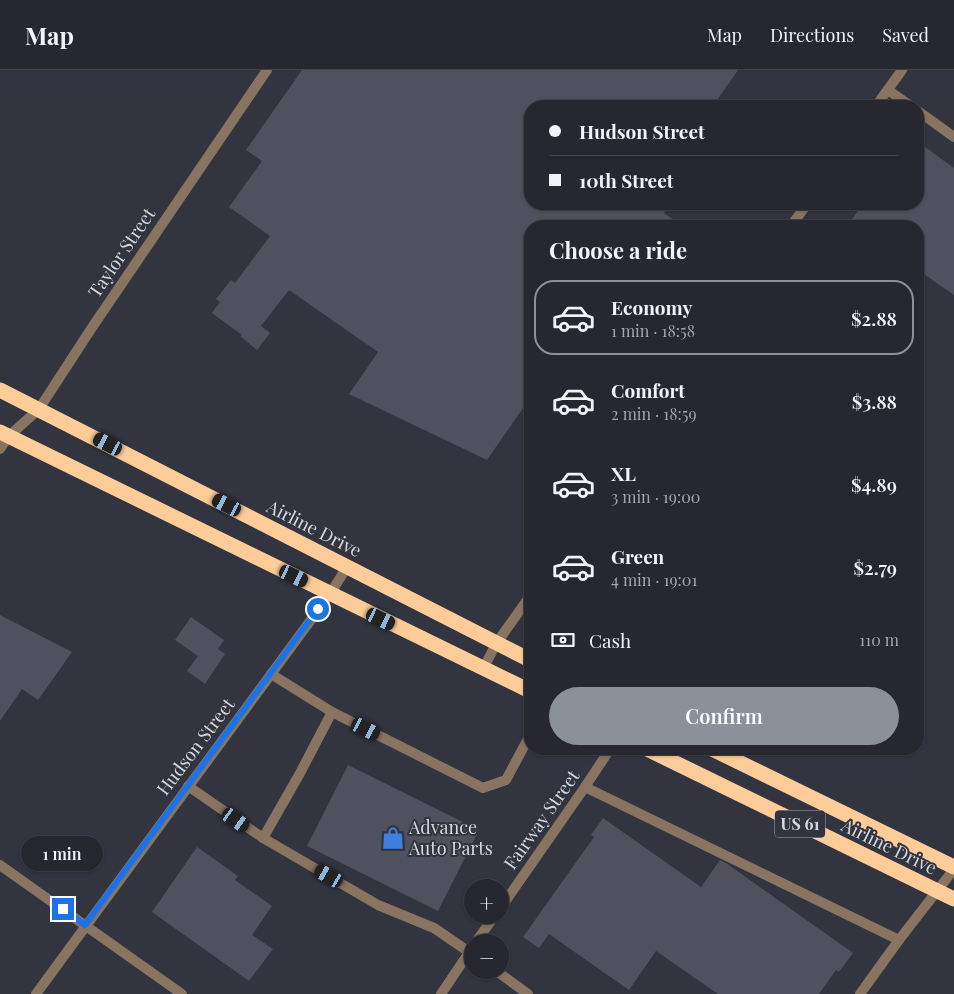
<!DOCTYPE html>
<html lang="en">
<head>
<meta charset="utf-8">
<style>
	:root { --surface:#26272f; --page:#32333b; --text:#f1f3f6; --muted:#a4a5aa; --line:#42444b; --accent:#8c9099 }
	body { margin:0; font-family:"Playfair Display",serif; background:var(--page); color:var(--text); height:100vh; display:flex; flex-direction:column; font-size:19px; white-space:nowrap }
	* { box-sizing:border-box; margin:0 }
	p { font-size:16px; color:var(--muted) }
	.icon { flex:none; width:28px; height:28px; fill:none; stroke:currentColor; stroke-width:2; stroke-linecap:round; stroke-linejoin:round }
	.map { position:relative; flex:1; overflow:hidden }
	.drawer { position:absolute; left:524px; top:150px; width:400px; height:535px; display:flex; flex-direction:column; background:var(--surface); border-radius:20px; box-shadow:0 1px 4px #0004,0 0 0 1px var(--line) }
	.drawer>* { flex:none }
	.top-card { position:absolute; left:524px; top:30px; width:400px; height:110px; border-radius:20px; box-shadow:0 1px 4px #0004,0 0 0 1px var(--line); display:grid; align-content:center; height:110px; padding:0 25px; background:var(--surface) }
	.fabs { position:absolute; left:464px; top:809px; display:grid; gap:10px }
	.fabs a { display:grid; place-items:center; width:45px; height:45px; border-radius:50%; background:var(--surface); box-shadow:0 1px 4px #0004,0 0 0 1px var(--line); font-size:25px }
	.end { position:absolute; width:22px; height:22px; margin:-11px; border:6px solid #1a73e8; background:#fff; box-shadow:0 0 0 2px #fff }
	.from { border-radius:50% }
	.bubble { position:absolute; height:35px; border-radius:18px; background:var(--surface); box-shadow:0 1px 4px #0004,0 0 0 1px var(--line); font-size:16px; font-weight:600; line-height:35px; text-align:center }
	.car { position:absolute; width:15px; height:30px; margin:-15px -8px; border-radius:6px; box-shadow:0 0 4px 1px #0007; background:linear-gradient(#222 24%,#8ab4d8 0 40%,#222 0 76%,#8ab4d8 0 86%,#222 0) }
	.top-card b { display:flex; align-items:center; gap:18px; height:48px; font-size:19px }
	.top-card b+b { border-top:1px solid var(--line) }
	.top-card i { width:12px; height:12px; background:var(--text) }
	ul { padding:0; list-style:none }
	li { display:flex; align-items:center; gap:15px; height:75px; margin:0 10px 8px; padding:0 15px; border:2px solid transparent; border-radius:20px }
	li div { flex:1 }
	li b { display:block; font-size:19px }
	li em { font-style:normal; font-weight:600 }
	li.on { border-color:var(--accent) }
	li>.icon { width:45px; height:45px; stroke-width:1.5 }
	h2 { padding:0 25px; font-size:22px; line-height:60px }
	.pay { display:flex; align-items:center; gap:12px; height:55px; padding:0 25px; font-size:19px }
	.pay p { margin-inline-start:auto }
	.action { display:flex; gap:10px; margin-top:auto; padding:10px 25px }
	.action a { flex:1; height:58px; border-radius:30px; background:var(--accent); color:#fff; font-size:20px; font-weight:600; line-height:58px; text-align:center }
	header { display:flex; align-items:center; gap:30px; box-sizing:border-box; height:70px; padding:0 25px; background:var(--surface); border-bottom:1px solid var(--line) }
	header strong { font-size:24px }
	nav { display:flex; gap:28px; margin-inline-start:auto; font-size:18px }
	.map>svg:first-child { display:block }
	.building { fill:#50515e }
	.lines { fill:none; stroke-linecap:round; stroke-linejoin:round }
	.lane { stroke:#887460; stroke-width:10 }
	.street { stroke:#887460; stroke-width:10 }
	.highway { stroke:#fdcc98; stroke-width:15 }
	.route { stroke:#1a73e8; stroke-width:6 }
	.labels { text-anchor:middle; stroke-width:4; stroke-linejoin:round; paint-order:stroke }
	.shield { fill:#32343f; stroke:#a6a7af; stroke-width:1 }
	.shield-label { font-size:16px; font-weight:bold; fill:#d7d8df }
	.street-label { font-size:18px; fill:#d7d8df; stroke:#32343f }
	.poi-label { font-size:18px; fill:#d7d8df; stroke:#32343f; text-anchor:start }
</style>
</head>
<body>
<header>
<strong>Map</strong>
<nav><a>Map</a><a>Directions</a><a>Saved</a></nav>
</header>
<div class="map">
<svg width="954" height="924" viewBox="0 0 954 924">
	<rect width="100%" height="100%" fill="#32343f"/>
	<g class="building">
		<polygon points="302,0 738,0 713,36 530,36 530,134 671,134 664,143 683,156 530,156 530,328 487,390 349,324 378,282 289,220 261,256 270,263 257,280 240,266 242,265 212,243 220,232 216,229 231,210 235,213 270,166 229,137 262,91 246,80"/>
		<polygon points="918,72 954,98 954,225 918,200 918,156 847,156 863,134 918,134"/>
		<polygon points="0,545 72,582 38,630 22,619 0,651"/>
		<polygon points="191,547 224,570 218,579 225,584 205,614 187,601 198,586 175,570"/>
		<polygon points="348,695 479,760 438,841 307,776"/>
		<polygon points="603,748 701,817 720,790 726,793 853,883 839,902 836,900 819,924 718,924 656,881 629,920 549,864 539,878 523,867 594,767 591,765"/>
		<polygon points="197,777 238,806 235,810 272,836 252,865 273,879 249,911 152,842"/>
	</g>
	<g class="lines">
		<g class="lane">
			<polyline points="888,20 911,36"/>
			<polyline points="918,41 954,67"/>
			<polyline points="271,604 332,642"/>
			<polyline points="188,716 263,768"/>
			<polyline points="585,717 899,870"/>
			<polyline points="472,884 434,858 378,835 263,768 299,705 332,642 483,718 506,710 530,665"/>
			<polyline points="495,900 528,924"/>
		</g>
		<g class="street">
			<polyline points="876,36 902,0"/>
			<polyline points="791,156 807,134"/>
			<polyline points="0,379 9,366 39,339 91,259 267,0"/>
			<polyline points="483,599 496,574 530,526"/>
			<polyline points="0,795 182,924"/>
			<polyline points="500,839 585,717 610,679"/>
			<polyline points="476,872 495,845"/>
			<polyline points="36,924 330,524 347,497"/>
			<polyline points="441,924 472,878"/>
			<polyline points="860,924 899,870 954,799"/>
		</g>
		<g class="highway">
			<polyline points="0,320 530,590"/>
			<polyline points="0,362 530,621"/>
			<polyline points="647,679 954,829"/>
			<polyline points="712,679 954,797"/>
		</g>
	</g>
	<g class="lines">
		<polyline class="route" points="63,839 85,855 318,539"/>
	</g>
	<defs>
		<symbol id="shop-bare" viewBox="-9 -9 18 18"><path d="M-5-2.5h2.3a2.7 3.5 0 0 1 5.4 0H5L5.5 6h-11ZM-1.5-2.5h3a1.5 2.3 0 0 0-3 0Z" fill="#3f7fe0" stroke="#32343f" stroke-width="2.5" paint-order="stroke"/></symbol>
	</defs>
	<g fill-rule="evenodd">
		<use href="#shop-bare" x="377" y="752" width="32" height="32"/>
	</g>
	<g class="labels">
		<rect class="shield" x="775" y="740.5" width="50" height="27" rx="4"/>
		<g class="shield-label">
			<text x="800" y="760">US 61</text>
		</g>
		<g class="street-label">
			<text transform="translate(122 183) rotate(-56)" y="6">Taylor Street</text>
			<text transform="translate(314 459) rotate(27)" y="6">Airline Drive</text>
			<text transform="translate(196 677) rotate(-53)" y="6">Hudson Street</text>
			<text transform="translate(542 750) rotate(-55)" y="6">Fairway Street</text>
			<text transform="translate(889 777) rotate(26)" y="6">Airline Drive</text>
		</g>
		<g class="poi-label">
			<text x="409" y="764">Advance<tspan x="409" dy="21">Auto Parts</tspan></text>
		</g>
	</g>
</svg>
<div class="fabs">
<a>+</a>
<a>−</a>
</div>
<i class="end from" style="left:318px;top:539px"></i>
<i class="end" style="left:63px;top:839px"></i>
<div class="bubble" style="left:21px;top:766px;width:82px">1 min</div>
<i class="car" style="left:108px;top:374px;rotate:297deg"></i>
<i class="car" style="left:227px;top:435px;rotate:297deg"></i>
<i class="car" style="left:294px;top:506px;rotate:116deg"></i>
<i class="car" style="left:381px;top:549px;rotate:116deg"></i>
<i class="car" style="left:366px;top:659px;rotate:117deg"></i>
<i class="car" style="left:236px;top:750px;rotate:125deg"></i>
<i class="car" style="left:329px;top:806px;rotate:300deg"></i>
<div class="top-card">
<b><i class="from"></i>Hudson Street</b>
<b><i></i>10th Street</b>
</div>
<section class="drawer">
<h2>Choose a ride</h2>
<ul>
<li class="on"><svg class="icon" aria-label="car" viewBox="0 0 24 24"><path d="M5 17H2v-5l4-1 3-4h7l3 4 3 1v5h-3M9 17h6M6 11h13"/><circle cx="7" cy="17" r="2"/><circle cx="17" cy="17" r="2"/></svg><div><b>Economy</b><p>1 min · 18:58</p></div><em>$2.88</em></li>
<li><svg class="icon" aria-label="car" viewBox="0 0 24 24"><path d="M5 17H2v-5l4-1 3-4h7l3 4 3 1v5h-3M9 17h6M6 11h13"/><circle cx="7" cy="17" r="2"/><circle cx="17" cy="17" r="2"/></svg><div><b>Comfort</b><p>2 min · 18:59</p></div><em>$3.88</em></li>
<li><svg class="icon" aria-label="car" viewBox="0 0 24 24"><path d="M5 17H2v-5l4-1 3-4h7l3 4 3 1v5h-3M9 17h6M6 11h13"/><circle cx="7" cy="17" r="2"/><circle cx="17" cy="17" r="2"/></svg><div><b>XL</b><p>3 min · 19:00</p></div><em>$4.89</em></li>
<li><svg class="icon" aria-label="car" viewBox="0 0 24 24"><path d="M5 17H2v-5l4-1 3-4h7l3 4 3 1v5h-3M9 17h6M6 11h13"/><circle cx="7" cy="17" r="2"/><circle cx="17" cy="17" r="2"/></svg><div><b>Green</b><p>4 min · 19:01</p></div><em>$2.79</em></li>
</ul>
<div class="pay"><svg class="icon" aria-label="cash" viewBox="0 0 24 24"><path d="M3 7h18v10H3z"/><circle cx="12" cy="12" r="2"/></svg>Cash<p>110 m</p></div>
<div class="action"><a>Confirm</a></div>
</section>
</div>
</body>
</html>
